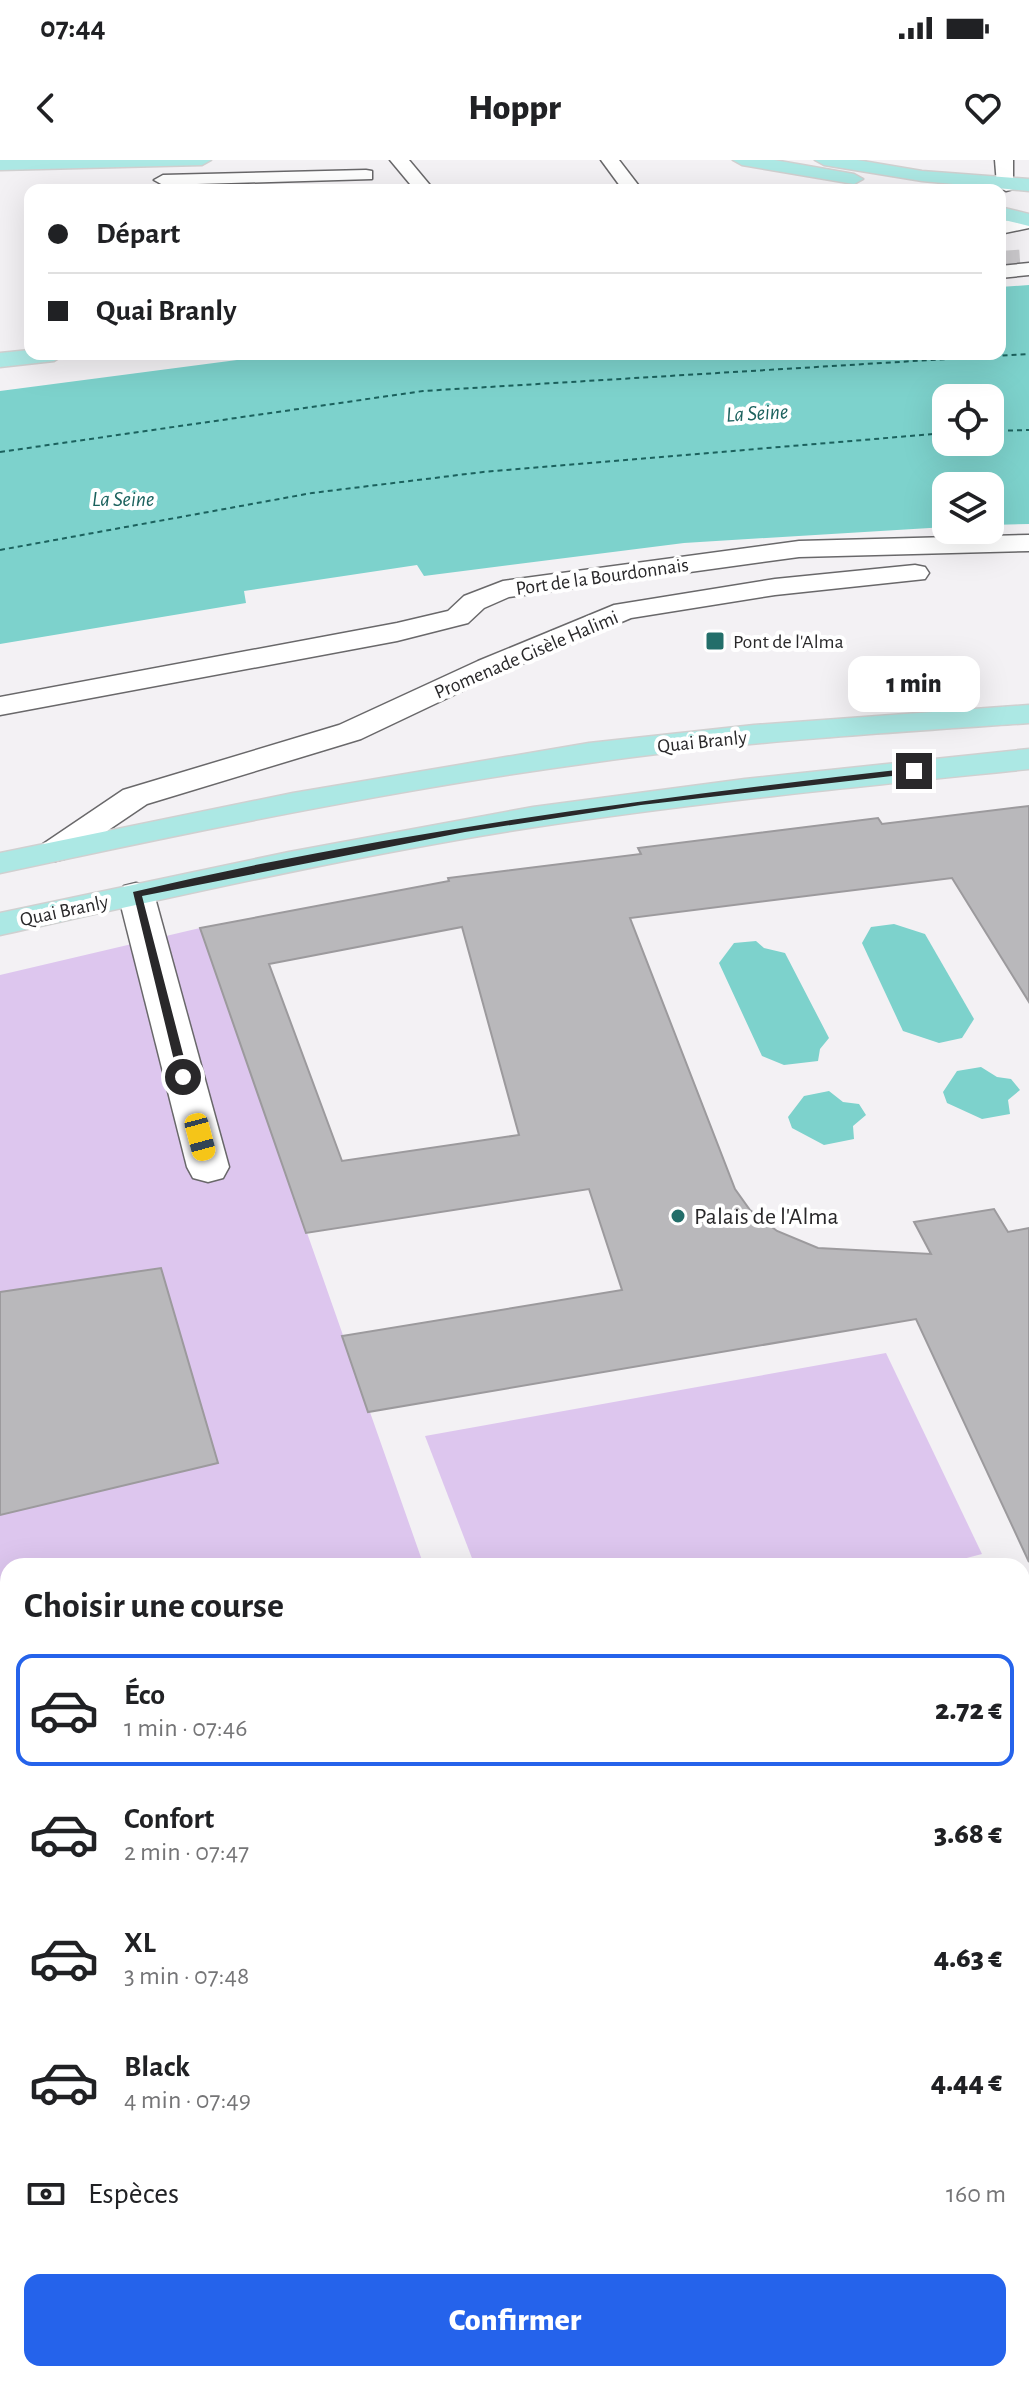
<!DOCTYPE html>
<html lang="fr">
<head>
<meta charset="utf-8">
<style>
	:root { --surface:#fff; --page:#f6f6f6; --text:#202124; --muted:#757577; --line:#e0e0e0; --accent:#2563eb }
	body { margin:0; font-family:"Alegreya Sans",sans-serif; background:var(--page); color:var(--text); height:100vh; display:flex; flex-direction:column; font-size:30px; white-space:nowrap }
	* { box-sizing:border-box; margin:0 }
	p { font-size:26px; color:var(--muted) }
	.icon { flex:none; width:44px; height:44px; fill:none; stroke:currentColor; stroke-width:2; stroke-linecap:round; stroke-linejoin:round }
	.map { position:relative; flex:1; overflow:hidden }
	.side { position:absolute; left:0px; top:1398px; width:1030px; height:824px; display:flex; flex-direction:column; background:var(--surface); border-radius:24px 24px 0 0; box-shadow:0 8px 32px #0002 }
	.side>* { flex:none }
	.guide { position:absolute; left:24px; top:24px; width:982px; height:176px; border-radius:16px; box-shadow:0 8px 32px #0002; display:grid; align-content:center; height:176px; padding:0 24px; background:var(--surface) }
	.tools { position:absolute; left:932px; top:224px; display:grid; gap:16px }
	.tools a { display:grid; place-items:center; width:72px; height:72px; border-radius:16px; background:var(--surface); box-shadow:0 8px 32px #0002; font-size:40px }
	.end { position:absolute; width:36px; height:36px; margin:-18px; border:10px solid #29282a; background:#fff; box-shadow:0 0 0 4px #fff }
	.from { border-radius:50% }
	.bubble { position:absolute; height:56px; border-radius:16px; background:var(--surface); box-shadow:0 8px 32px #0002; font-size:26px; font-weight:800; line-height:56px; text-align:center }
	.car { position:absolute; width:24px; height:48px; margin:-24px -12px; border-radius:10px; box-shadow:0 0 6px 2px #0007; background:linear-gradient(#f5c518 24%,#345 0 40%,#f5c518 0 76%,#345 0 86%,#f5c518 0) }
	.guide b { display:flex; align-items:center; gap:28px; height:76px; font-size:30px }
	.guide b+b { border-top:2px solid var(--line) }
	.guide i { width:20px; height:20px; background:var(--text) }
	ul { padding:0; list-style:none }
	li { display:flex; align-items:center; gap:24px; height:112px; margin:0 16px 12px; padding:0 8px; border:4px solid transparent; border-radius:16px }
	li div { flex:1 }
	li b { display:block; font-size:30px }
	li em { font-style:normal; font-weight:800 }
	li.active { border-color:var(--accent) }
	li>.icon { width:72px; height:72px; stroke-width:1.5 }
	h2 { padding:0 24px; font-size:36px; line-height:96px }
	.pay { display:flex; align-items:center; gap:20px; height:88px; padding:0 24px; font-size:30px }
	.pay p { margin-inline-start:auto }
	.action { display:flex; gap:16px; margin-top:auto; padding:16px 24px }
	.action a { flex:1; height:92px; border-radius:16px; background:var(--accent); color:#fff; font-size:32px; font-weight:800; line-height:92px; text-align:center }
	.status { display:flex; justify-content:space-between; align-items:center; height:56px; padding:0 40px; background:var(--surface); direction:ltr }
	.status svg { height:22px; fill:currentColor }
	header { display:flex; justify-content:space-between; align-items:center; height:104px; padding:0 24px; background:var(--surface); font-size:36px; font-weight:800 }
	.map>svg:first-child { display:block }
	.green { fill:#ddc6ee }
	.water { fill:#7dd2cc; fill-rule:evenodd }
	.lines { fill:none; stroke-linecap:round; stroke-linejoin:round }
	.ferry { stroke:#1c625e; stroke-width:2; stroke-dasharray:5 4; stroke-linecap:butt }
	.building { fill:#b9b8bb; stroke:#9c9a9d; stroke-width:2; fill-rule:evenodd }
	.major-tunnel { stroke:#cbc9cc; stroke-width:20; stroke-dasharray:20 10; stroke-linecap:butt }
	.minor-casing { stroke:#69686a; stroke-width:3 }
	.major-casing { stroke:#d0d0d0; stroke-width:3 }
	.minor { fill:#fff; fill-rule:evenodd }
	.major { fill:#ace8e4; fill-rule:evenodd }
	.route { fill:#29282a }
	.poi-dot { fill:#236e6a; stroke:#fff; stroke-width:3 }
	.labels { text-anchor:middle; stroke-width:8; stroke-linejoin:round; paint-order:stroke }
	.far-street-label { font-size:20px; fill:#29282a; stroke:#fff }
	.far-poi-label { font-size:20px; fill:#29282a; stroke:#fff; text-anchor:start }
	.far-water-label { font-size:22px; font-style:italic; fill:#1c625e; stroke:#fff }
	.poi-label { font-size:24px; fill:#29282a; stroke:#fff; text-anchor:start }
</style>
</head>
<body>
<div class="status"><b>07:44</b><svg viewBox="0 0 49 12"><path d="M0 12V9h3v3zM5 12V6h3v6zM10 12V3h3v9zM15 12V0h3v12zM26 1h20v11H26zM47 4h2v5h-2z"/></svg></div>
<header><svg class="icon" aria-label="back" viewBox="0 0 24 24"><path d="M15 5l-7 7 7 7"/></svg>Hoppr<svg class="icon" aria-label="heart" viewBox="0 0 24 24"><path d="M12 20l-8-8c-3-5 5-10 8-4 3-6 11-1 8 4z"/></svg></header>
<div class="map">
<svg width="1029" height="2222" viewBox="0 0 1029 2222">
	<rect width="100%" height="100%" fill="#f3f1f4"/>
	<g class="green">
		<polygon points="200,768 424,1406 8,1406 8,1756 0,1758 0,1355 218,1302 161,1108 0,1133 0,815"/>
		<polygon points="886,1193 982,1394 936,1406 475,1406 425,1276"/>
	</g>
	<g class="water">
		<path d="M1029 125V364L990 365V326H946V367L684 383 424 416 417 405 244 431 246 443 0 484V231L283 194H1000V127ZM990 238V282H946V238Z"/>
		<polygon points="894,764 925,774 974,859 962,878 939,883 903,871 862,783 871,767"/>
		<polygon points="756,781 764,788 785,793 829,878 820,889 818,901 784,905 762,896 719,803 734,783"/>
		<polygon points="981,907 997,917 1011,919 1020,930 1008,940 1010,954 982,959 947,943 943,932 957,911"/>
		<polygon points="829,931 843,942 859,944 866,955 853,966 854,979 824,985 792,968 788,957 804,936"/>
	</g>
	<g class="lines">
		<g class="ferry">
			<polyline points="990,271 1029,270"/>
			<polyline points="0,292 423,231 1029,194"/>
			<polyline points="0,390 312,333 483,312 946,273"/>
		</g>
	</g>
	<g class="building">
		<path d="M1029 646V842L952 718 630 758 735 1029 750 1050 777 1071 818 1088 931 1094 914 1062 994 1049 1008 1072 1029 1068V1402L916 1159 368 1252 342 1176 622 1130 589 1029 306 1073 200 768 449 721 448 718 641 694 638 688 878 658 882 664ZM462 767 519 975 342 1001 269 804Z"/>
		<polygon points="161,1108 218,1303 0,1355 0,1132"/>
	</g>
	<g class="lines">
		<polyline class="major-tunnel" points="1000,101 1029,99"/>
		<defs>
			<g id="minor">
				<polygon points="390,0 409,0 434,30 415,30"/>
				<polygon points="601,0 619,0 642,30 623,30"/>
				<polygon points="995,0 1013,0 1013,29 1006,31 997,25"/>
				<polygon points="366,10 372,11 372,19 163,25 154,20 163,15"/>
				<polygon points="1029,56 1029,68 1000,74 1000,62"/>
				<polygon points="1029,103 1029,115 1000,118 1000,106"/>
				<polygon points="1029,375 1029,391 799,397 509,437 484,448 468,463 397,481 0,555 0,537 397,463 448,451 464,436 503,421 799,381"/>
				<polygon points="915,405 925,407 929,413 925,419 775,435 631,458 500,513 361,579 147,644 67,698 55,701 43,698 38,691 43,684 123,630 339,565 478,501 614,445 775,419"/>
				<polygon points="136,723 148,726 154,734 229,1007 223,1018 208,1022 193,1018 187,1007 118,734 124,726"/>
				<polygon points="1029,1552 1029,1606 1022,1608 1022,1554"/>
				<polygon points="8,1833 8,1895 0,1897 0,1835"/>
			</g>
			<g id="major">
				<polygon points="0,0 211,0 202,5 0,10"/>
				<polygon points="733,0 774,0 854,14 863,19 854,24 742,5"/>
				<polygon points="815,0 857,0 922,11 1029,19 1029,31 922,21 824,5"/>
				<polygon points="1000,47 1029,54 1029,66 1000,59"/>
				<polygon points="30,190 30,194 65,194 54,201 0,207 0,193"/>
				<path d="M1029 545V563C882 573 735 582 589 603 391 630 195 671 0 713V693L293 633 589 583 754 565Z"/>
				<path d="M1029 589V609C864 626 699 642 535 667 355 695 177 736 0 775V753L289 692 533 647 745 619Z"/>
			</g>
		</defs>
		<use href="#minor" class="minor-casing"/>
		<use href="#major" class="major-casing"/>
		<use href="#minor" class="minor"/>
		<use href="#major" class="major"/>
	</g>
	<path class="route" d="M914 608 918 613 641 645 465 672 142 736 189 917 183 921 178 917 133 732C390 671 652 638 914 608Z"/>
	<g class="poi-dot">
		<rect x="705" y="471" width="20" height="20" rx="4"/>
		<circle cx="678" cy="1056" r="8"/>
	</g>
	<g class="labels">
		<g class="far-street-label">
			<text transform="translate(602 416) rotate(-8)" y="7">Port de la Bourdonnais</text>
			<text transform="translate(526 494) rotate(-23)" y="7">Promenade Gisèle Halimi</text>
			<text transform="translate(702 581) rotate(-6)" y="7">Quai Branly</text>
			<text transform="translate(64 750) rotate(-12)" y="7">Quai Branly</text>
		</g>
		<g class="far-poi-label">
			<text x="733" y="488">Pont de l'Alma</text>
		</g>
		<g class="far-water-label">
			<text transform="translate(757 252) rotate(-3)" y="8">La Seine</text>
			<text x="123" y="346">La Seine</text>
		</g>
		<g class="poi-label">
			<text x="694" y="1064">Palais de l'Alma</text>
		</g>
	</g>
</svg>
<div class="tools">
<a><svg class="icon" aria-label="locate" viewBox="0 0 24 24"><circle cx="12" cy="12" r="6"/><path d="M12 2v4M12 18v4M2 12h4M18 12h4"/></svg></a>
<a><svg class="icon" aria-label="layers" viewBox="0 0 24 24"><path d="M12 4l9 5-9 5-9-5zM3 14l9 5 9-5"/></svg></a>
</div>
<i class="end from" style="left:183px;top:917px"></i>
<i class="end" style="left:914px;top:611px"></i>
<div class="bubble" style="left:848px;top:496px;width:132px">1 min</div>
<i class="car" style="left:200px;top:977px;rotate:165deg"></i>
<div class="guide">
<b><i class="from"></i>Départ</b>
<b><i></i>Quai Branly</b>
</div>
<section class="side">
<h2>Choisir une course</h2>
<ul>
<li class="active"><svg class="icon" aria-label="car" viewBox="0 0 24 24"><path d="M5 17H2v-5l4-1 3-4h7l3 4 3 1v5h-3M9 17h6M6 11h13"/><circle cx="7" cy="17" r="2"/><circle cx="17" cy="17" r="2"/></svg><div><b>Éco</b><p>1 min · 07:46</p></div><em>2.72 €</em></li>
<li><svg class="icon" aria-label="car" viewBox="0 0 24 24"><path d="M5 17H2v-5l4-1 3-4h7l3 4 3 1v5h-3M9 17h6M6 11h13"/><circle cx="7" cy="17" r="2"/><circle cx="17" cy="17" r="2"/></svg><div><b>Confort</b><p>2 min · 07:47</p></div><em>3.68 €</em></li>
<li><svg class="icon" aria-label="car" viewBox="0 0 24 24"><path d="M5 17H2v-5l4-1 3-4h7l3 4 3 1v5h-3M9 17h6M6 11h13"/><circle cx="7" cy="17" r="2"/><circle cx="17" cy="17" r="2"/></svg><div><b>XL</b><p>3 min · 07:48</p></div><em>4.63 €</em></li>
<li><svg class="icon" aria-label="car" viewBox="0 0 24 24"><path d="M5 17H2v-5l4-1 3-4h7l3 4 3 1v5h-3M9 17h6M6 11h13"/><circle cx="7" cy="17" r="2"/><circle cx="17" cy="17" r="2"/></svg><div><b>Black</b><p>4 min · 07:49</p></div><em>4.44 €</em></li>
</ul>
<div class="pay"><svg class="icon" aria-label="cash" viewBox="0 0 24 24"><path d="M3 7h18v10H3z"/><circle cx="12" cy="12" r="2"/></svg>Espèces<p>160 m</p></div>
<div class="action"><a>Confirmer</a></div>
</section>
</div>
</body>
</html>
